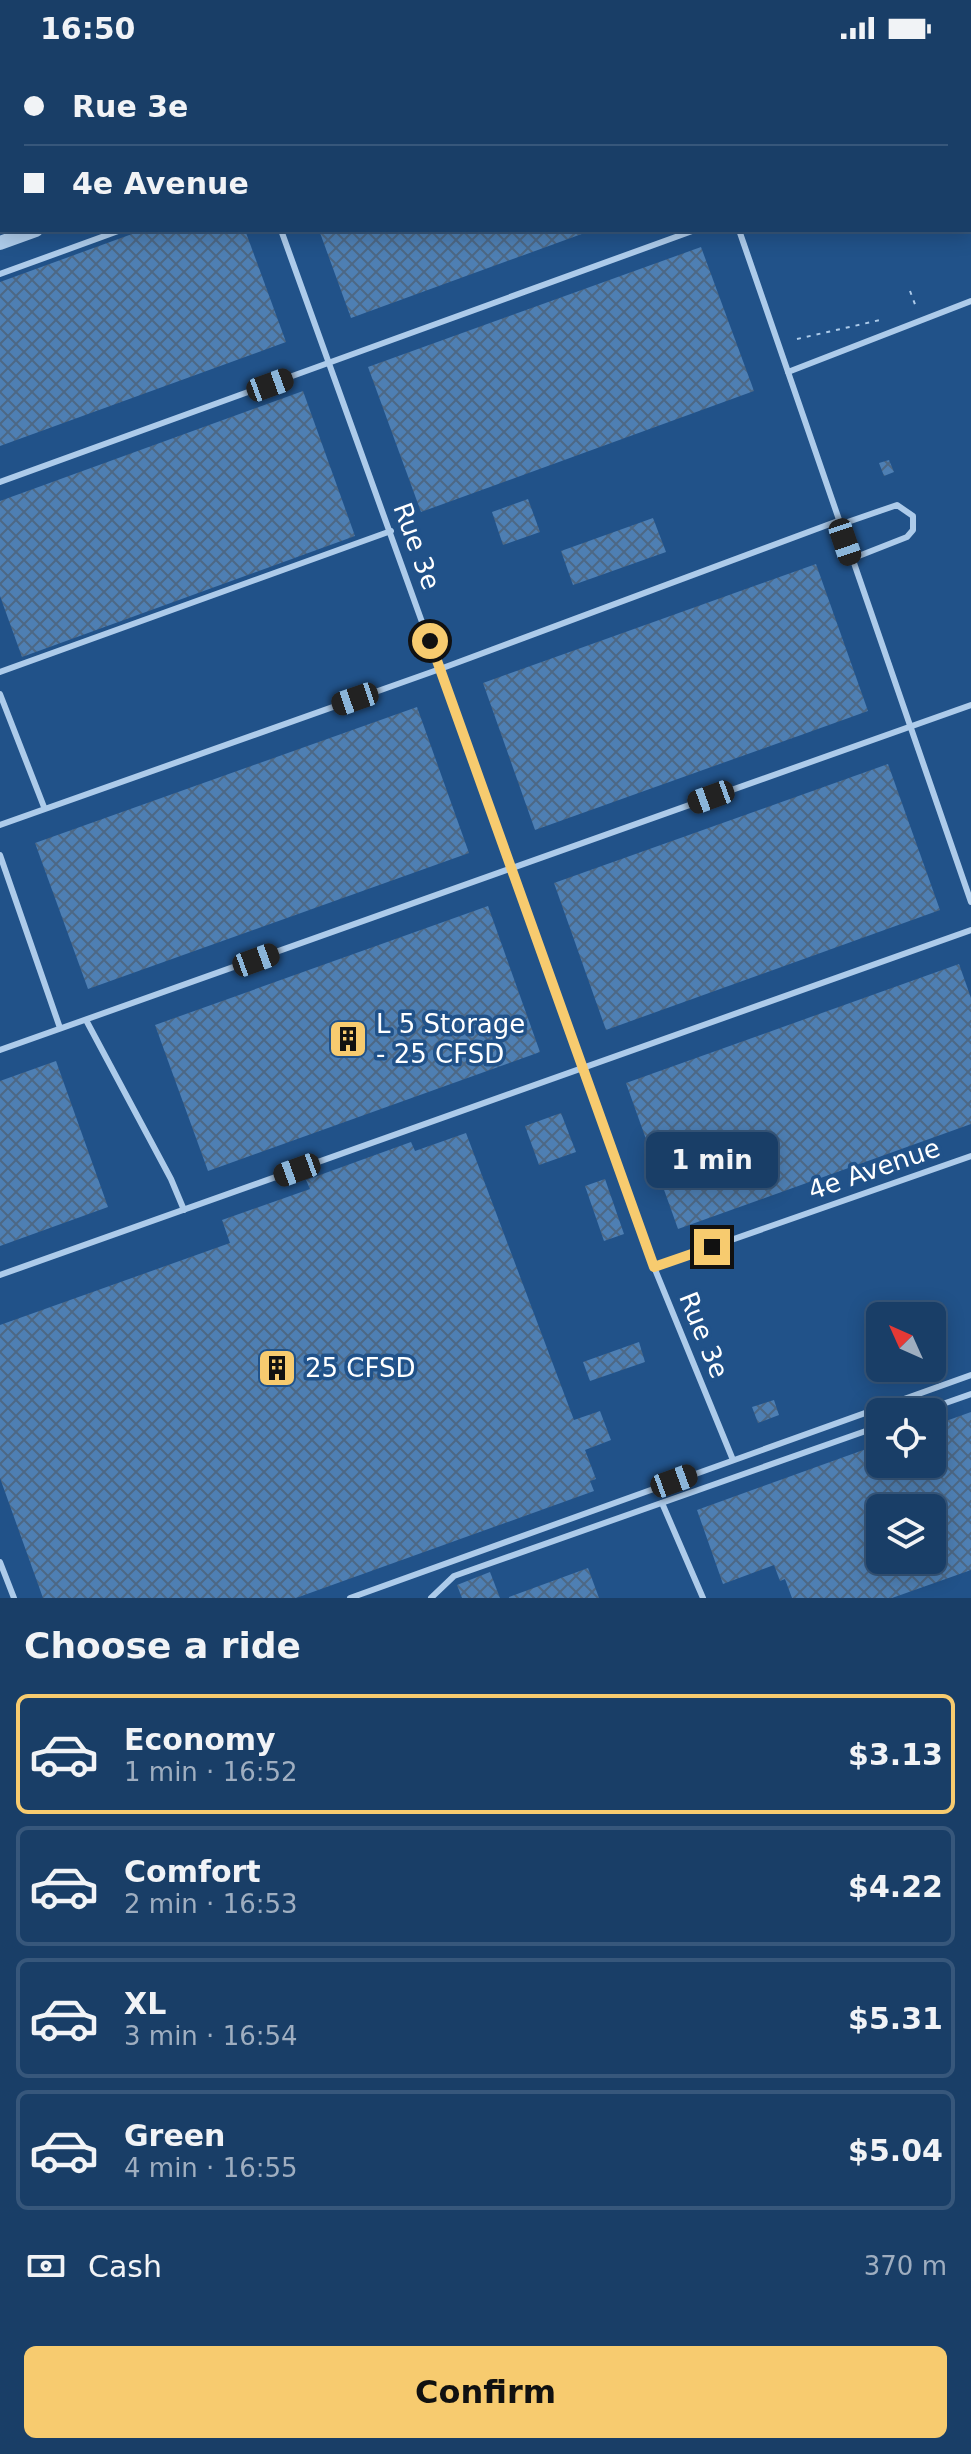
<!DOCTYPE html>
<html lang="en">
<head>
<meta charset="utf-8">
<style>
	:root { --surface:#193e67; --page:#264970; --text:#f1f3f6; --muted:#9faec0; --line:#37577b; --accent:#f7cb6f }
	body { margin:0; font-family:"DejaVu Sans",sans-serif; background:var(--page); color:var(--text); height:100vh; display:flex; flex-direction:column; font-size:30px; white-space:nowrap }
	* { box-sizing:border-box; margin:0 }
	p { font-size:26px; color:var(--muted) }
	.icon { flex:none; width:44px; height:44px; fill:none; stroke:currentColor; stroke-width:2; stroke-linecap:round; stroke-linejoin:round }
	.map { position:relative; height:1542px; overflow:hidden }
	.details { display:flex; flex-direction:column; background:var(--surface); flex:1 }
	.details>* { flex:none }
	.top-card { position:absolute; left:0px; top:0px; width:972px; height:176px; box-shadow:0 4px 20px #0003,0 0 0 2px var(--line); display:grid; align-content:center; height:176px; padding:0 24px; background:var(--surface) }
	.needle { width:52px; rotate:315deg }
	.tools { position:absolute; left:866px; top:1246px; display:grid; gap:16px }
	.tools a { display:grid; place-items:center; width:80px; height:80px; border-radius:12px; background:var(--surface); box-shadow:0 4px 20px #0003,0 0 0 2px var(--line); font-size:40px }
	.end { position:absolute; width:36px; height:36px; margin:-18px; border:10px solid #f7cb6f; background:#111; box-shadow:0 0 0 4px #111 }
	.from { border-radius:50% }
	.bubble { position:absolute; height:56px; border-radius:12px; background:var(--surface); box-shadow:0 4px 20px #0003,0 0 0 2px var(--line); font-size:26px; font-weight:800; line-height:56px; text-align:center }
	.car { position:absolute; width:24px; height:48px; margin:-24px -12px; border-radius:10px; box-shadow:0 0 6px 2px #0007; background:linear-gradient(#222 24%,#8ab4d8 0 40%,#222 0 76%,#8ab4d8 0 86%,#222 0) }
	.top-card b { display:flex; align-items:center; gap:28px; height:76px; font-size:30px }
	.top-card b+b { border-top:2px solid var(--line) }
	.top-card i { width:20px; height:20px; background:var(--text) }
	ul { padding:0; list-style:none }
	li { display:flex; align-items:center; gap:24px; height:120px; margin:0 16px 12px; padding:0 8px; border:4px solid var(--line); border-radius:12px }
	li div { flex:1 }
	li b { display:block; font-size:30px }
	li em { font-style:normal; font-weight:800 }
	li.current { border-color:var(--accent) }
	li>.icon { width:72px; height:72px; stroke-width:1.5 }
	h2 { padding:0 24px; font-size:36px; line-height:96px }
	.pay { display:flex; align-items:center; gap:20px; height:88px; padding:0 24px; font-size:30px }
	.pay p { margin-inline-start:auto }
	.action { display:flex; gap:16px; margin-top:auto; padding:16px 24px }
	.action a { flex:1; height:92px; border-radius:12px; background:var(--accent); color:#111; font-size:32px; font-weight:800; line-height:92px; text-align:center }
	.status { display:flex; justify-content:space-between; align-items:center; height:56px; padding:0 40px; background:var(--surface); direction:ltr }
	.status svg { height:22px; fill:currentColor }
	.map>svg:first-child { display:block }
	.building { fill:url(#building-cross-hatch); fill-rule:evenodd }
	.lines { fill:none; stroke-linecap:round; stroke-linejoin:round }
	.path { stroke:#adcbea; stroke-width:2; stroke-dasharray:4 6; stroke-linecap:butt }
	.service { stroke:#adcbea; stroke-width:6 }
	.minor { stroke:#adcbea; stroke-width:8 }
	.tertiary { stroke:#adcbea; stroke-width:14 }
	.secondary { stroke:#d9e7f8; stroke-width:16 }
	.route { stroke:#f7cb6f; stroke-width:10 }
	.labels { text-anchor:middle; stroke-width:7; stroke-linejoin:round; paint-order:stroke }
	.street-label { font-size:26px; fill:#fff; stroke:#215289 }
	.poi-label { font-size:26px; fill:#fff; stroke:#215289; text-anchor:start }
</style>
</head>
<body>
<div class="status"><b>16:50</b><svg viewBox="0 0 49 12"><path d="M0 12V9h3v3zM5 12V6h3v6zM10 12V3h3v9zM15 12V0h3v12zM26 1h20v11H26zM47 4h2v5h-2z"/></svg></div>
<div class="map">
<svg width="971" height="1542" viewBox="0 0 971 1542">
	<defs>
		<pattern id="building-cross-hatch" width="8" height="8" patternUnits="userSpaceOnUse" patternTransform="scale(2)"><rect width="8" height="8" fill="#4e7fb3"/><path d="M0 0l8 8M0 8l8-8" fill="none" stroke="#4d6885"/></pattern>
	</defs>
	<rect width="100%" height="100%" fill="#215289"/>
	<g class="building">
		<polygon points="143,174 245,174 286,286 0,390 0,226"/>
		<polygon points="319,174 590,174 590,175 351,262"/>
		<polygon points="701,191 754,335 421,456 368,311"/>
		<polygon points="303,335 355,480 22,601 0,540 0,445"/>
		<polygon points="889,404 894,416 884,420 879,407"/>
		<polygon points="528,443 540,476 503,489 492,456"/>
		<polygon points="653,462 666,496 573,529 561,495"/>
		<polygon points="816,508 868,655 535,774 483,627"/>
		<polygon points="417,651 469,797 88,933 35,787"/>
		<polygon points="888,708 940,854 606,974 554,827"/>
		<polygon points="488,850 540,996 208,1115 155,969"/>
		<polygon points="959,908 971,942 971,1068 678,1173 626,1027"/>
		<polygon points="56,1005 108,1151 0,1190 0,1025"/>
		<polygon points="561,1057 576,1096 539,1109 525,1070"/>
		<polygon points="466,1077 574,1364 600,1355 611,1384 585,1394 596,1423 590,1425 594,1435 296,1542 43,1542 0,1422 0,1269 230,1187 222,1164 310,1133 306,1124 411,1086 415,1095"/>
		<polygon points="605,1123 624,1178 604,1185 585,1130"/>
		<polygon points="639,1286 645,1306 590,1325 583,1306"/>
		<polygon points="774,1344 779,1359 758,1367 752,1351"/>
		<path d="M971 1356V1514L892 1542H792L785 1523 780 1525 774 1509 723 1528 697 1454 880 1388V1408H932V1370ZM880 1452H932V1504H880Z"/>
		<polygon points="588,1512 599,1542 509,1542 509,1541"/>
		<polygon points="490,1516 500,1542 462,1542 457,1529"/>
	</g>
	<g class="lines">
		<g class="path">
			<polyline points="910,235 916,251"/>
			<polyline points="797,283 880,264"/>
			<polyline points="932,1268 935,1268"/>
		</g>
		<g class="service">
			<polyline points="677,0 678,2"/>
			<polyline points="599,2 604,0"/>
			<polyline points="281,174 654,1211 733,1404"/>
			<polyline points="739,174 971,846"/>
			<polyline points="0,218 121,174"/>
			<polyline points="788,316 971,245"/>
			<polyline points="0,426 695,174"/>
			<polyline points="839,469 897,449 913,460 913,474 907,481 851,503"/>
			<polyline points="0,616 391,475"/>
			<polyline points="0,638 44,751"/>
			<polyline points="0,769 440,613 838,465"/>
			<polyline points="0,799 60,972"/>
			<polyline points="86,964 171,1123 184,1154"/>
			<polyline points="0,994 971,649"/>
			<polyline points="654,1211 971,1100"/>
			<polyline points="0,1219 971,874"/>
			<polyline points="920,1356 971,1338"/>
			<polyline points="662,1447 703,1542"/>
			<polyline points="0,1506 14,1542"/>
			<polyline points="350,1542 971,1319"/>
			<polyline points="431,1542 454,1520 880,1370"/>
		</g>
		<g class="minor">
			<polyline points="133,0 133,2"/>
			<polyline points="79,2 84,0"/>
			<polyline points="0,31 2,30"/>
		</g>
		<g class="tertiary">
			<polyline points="512,2 518,0"/>
			<polyline points="0,187 36,174"/>
		</g>
		<g class="secondary">
			<polyline points="964,0 965,2"/>
			<polyline points="970,25 971,29"/>
		</g>
	</g>
	<g class="lines">
		<polyline class="route" points="430,585 654,1211 712,1191"/>
	</g>
	<defs>
		<symbol id="building-square" viewBox="-11 -11 22 22"><rect x="-9" y="-9" width="18" height="18" rx="4" fill="#f7cb6f" stroke="#215289"/><path d="M-4-6H4V6H1V3H-1V6H-4ZM-2.5-4.3h1.7v1.8h-1.7ZM.8-4.3h1.7v1.8H.8ZM-2.5-1h1.7V.8h-1.7ZM.8-1h1.7V.8H.8Z" fill="#111"/></symbol>
	</defs>
	<g fill-rule="evenodd">
		<use href="#building-square" x="326" y="961" width="44" height="44"/>
		<use href="#building-square" x="255" y="1290" width="44" height="44"/>
	</g>
	<g class="labels">
		<g class="street-label">
			<text transform="translate(417 490) rotate(70)" y="9">Rue 3e</text>
			<text transform="translate(874 1113) rotate(-19)" y="9">4e Avenue</text>
			<text transform="translate(704 1279) rotate(68)" y="9">Rue 3e</text>
		</g>
		<g class="poi-label">
			<text x="376" y="977">L 5 Storage<tspan x="376" dy="30">- 25 CFSD</tspan></text>
			<text x="305" y="1321">25 CFSD</text>
		</g>
	</g>
</svg>
<div class="tools">
<a><svg class="needle" viewBox="-14 -14 28 28"><path d="M0-13l5 13h-10z" fill="#e53935"/><path d="M0 13l5-13h-10z" fill="#9faec0"/></svg></a>
<a><svg class="icon" aria-label="locate" viewBox="0 0 24 24"><circle cx="12" cy="12" r="6"/><path d="M12 2v4M12 18v4M2 12h4M18 12h4"/></svg></a>
<a><svg class="icon" aria-label="layers" viewBox="0 0 24 24"><path d="M12 4l9 5-9 5-9-5zM3 14l9 5 9-5"/></svg></a>
</div>
<i class="end from" style="left:430px;top:585px"></i>
<i class="end" style="left:712px;top:1191px"></i>
<div class="bubble" style="left:646px;top:1076px;width:132px">1 min</div>
<i class="car" style="left:270px;top:329px;rotate:70deg"></i>
<i class="car" style="left:845px;top:486px;rotate:161deg"></i>
<i class="car" style="left:355px;top:643px;rotate:251deg"></i>
<i class="car" style="left:711px;top:741px;rotate:250deg"></i>
<i class="car" style="left:256px;top:904px;rotate:70deg"></i>
<i class="car" style="left:297px;top:1114px;rotate:250deg"></i>
<i class="car" style="left:674px;top:1425px;rotate:70deg"></i>
<div class="top-card">
<b><i class="from"></i>Rue 3e</b>
<b><i></i>4e Avenue</b>
</div>
</div>
<section class="details">
<h2>Choose a ride</h2>
<ul>
<li class="current"><svg class="icon" aria-label="car" viewBox="0 0 24 24"><path d="M5 17H2v-5l4-1 3-4h7l3 4 3 1v5h-3M9 17h6M6 11h13"/><circle cx="7" cy="17" r="2"/><circle cx="17" cy="17" r="2"/></svg><div><b>Economy</b><p>1 min · 16:52</p></div><em>$3.13</em></li>
<li><svg class="icon" aria-label="car" viewBox="0 0 24 24"><path d="M5 17H2v-5l4-1 3-4h7l3 4 3 1v5h-3M9 17h6M6 11h13"/><circle cx="7" cy="17" r="2"/><circle cx="17" cy="17" r="2"/></svg><div><b>Comfort</b><p>2 min · 16:53</p></div><em>$4.22</em></li>
<li><svg class="icon" aria-label="car" viewBox="0 0 24 24"><path d="M5 17H2v-5l4-1 3-4h7l3 4 3 1v5h-3M9 17h6M6 11h13"/><circle cx="7" cy="17" r="2"/><circle cx="17" cy="17" r="2"/></svg><div><b>XL</b><p>3 min · 16:54</p></div><em>$5.31</em></li>
<li><svg class="icon" aria-label="car" viewBox="0 0 24 24"><path d="M5 17H2v-5l4-1 3-4h7l3 4 3 1v5h-3M9 17h6M6 11h13"/><circle cx="7" cy="17" r="2"/><circle cx="17" cy="17" r="2"/></svg><div><b>Green</b><p>4 min · 16:55</p></div><em>$5.04</em></li>
</ul>
<div class="pay"><svg class="icon" aria-label="cash" viewBox="0 0 24 24"><path d="M3 7h18v10H3z"/><circle cx="12" cy="12" r="2"/></svg>Cash<p>370 m</p></div>
<div class="action"><a>Confirm</a></div>
</section>
</body>
</html>
